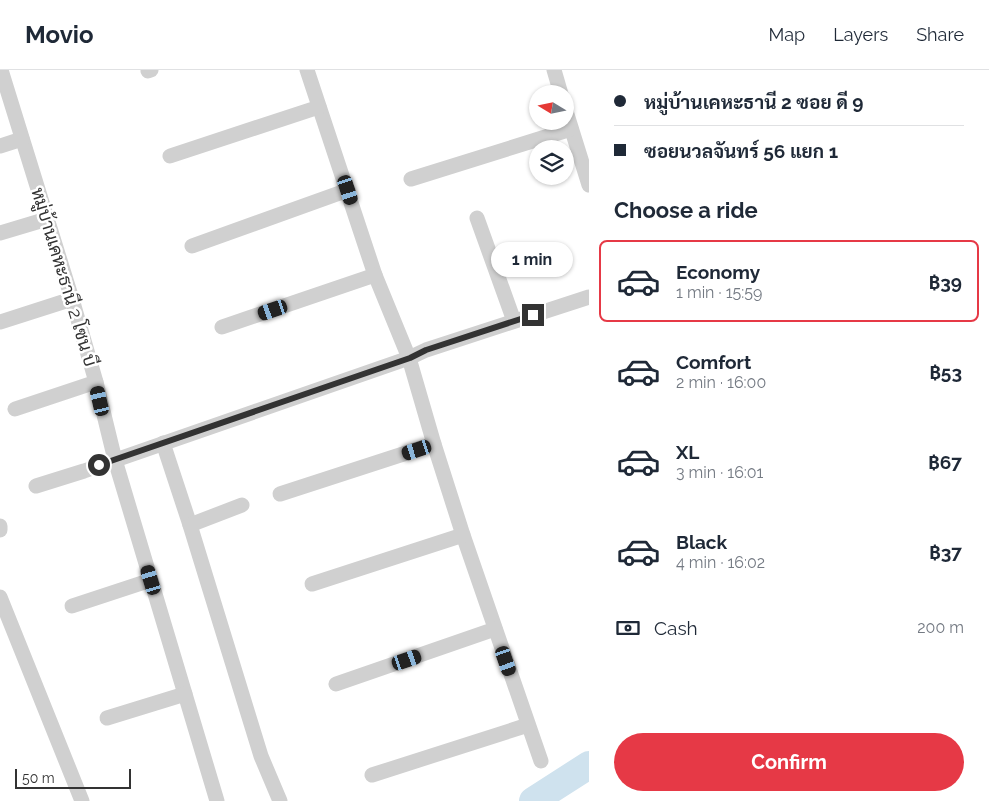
<!DOCTYPE html>
<html lang="en">
<head>
<meta charset="utf-8">
<style>
	:root { --surface:#fff; --page:#f2f2f3; --text:#1f2937; --muted:#747a83; --line:#e0e1e3; --accent:#e63946 }
	body { margin:0; font-family:Raleway,Sarabun,sans-serif; background:var(--page); color:var(--text); height:100vh; display:flex; flex-direction:column; font-size:19px; white-space:nowrap }
	* { box-sizing:border-box; margin:0 }
	p { font-size:16px; color:var(--muted) }
	.icon { flex:none; width:28px; height:28px; fill:none; stroke:currentColor; stroke-width:2; stroke-linecap:round; stroke-linejoin:round }
	.map { position:relative; flex:1; overflow:hidden }
	.details { display:flex; flex-direction:column; background:var(--surface); width:400px }
	.details>* { flex:none }
	.banner { display:grid; align-content:center; height:110px; padding:0 25px; background:var(--surface) }
	.needle { width:32px; rotate:280deg }
	.fabs { position:absolute; left:529px; top:15px; display:grid; gap:10px }
	.fabs a { display:grid; place-items:center; width:45px; height:45px; border-radius:50%; background:var(--surface); box-shadow:0 1px 4px #0004; font-size:25px }
	.scale { position:absolute; left:15px; bottom:12px; width:116px; box-sizing:border-box; padding-left:5px; border:2px solid #333; border-top:0; font-size:14px; line-height:18px; white-space:nowrap; color:#333; -webkit-text-stroke:4px #fff; paint-order:stroke }
	.end { position:absolute; width:22px; height:22px; margin:-11px; border:6px solid #333; background:#fff; box-shadow:0 0 0 2px #fff }
	.from { border-radius:50% }
	.bubble { position:absolute; height:35px; border-radius:18px; background:var(--surface); box-shadow:0 1px 4px #0004; font-size:16px; font-weight:700; line-height:35px; text-align:center }
	.car { position:absolute; width:15px; height:30px; margin:-15px -8px; border-radius:6px; box-shadow:0 0 4px 1px #0007; background:linear-gradient(#222 24%,#8ab4d8 0 40%,#222 0 76%,#8ab4d8 0 86%,#222 0) }
	.banner b { display:flex; align-items:center; gap:18px; height:48px; font-size:19px }
	.banner b+b { border-top:1px solid var(--line) }
	.banner i { width:12px; height:12px; background:var(--text) }
	ul { padding:0; list-style:none }
	li { display:flex; align-items:center; gap:15px; height:82px; margin:0 10px 8px; padding:0 15px; border:2px solid transparent; border-radius:8px }
	li div { flex:1 }
	li b { display:block; font-size:19px }
	li em { font-style:normal; font-weight:700 }
	li.current { border-color:var(--accent) }
	li>.icon { width:45px; height:45px; stroke-width:1.5 }
	h2 { padding:0 25px; font-size:22px; line-height:60px }
	.pay { display:flex; align-items:center; gap:12px; height:55px; padding:0 25px; font-size:19px }
	.pay p { margin-inline-start:auto }
	.primary-button { display:flex; gap:10px; margin-top:auto; padding:10px 25px }
	.primary-button a { flex:1; height:58px; border-radius:30px; background:var(--accent); color:#fff; font-size:20px; font-weight:700; line-height:58px; text-align:center }
	header { display:flex; align-items:center; gap:30px; box-sizing:border-box; height:70px; padding:0 25px; background:var(--surface); border-bottom:1px solid var(--line) }
	header strong { font-size:24px }
	nav { display:flex; gap:28px; margin-inline-start:auto; font-size:18px }
	main { display:flex; flex:1; min-height:0 }
	.map>svg:first-child { display:block }
	.lines { fill:none; stroke-linecap:round; stroke-linejoin:round }
	.river { stroke:#cfe2ee; stroke-width:28 }
	.minor { stroke:#d0d0d0; stroke-width:15 }
	.route { stroke:#333; stroke-width:6 }
	.labels { text-anchor:middle; stroke-width:5; stroke-linejoin:round; paint-order:stroke }
	.street-label { font-size:18px; fill:#333; stroke:#fff }
</style>
</head>
<body>
<header>
<strong>Movio</strong>
<nav><a>Map</a><a>Layers</a><a>Share</a></nav>
</header>
<main>
<div class="map">
<svg width="589" height="731" viewBox="0 0 589 731">
	<rect width="100%" height="100%" fill="#fff"/>
	<g class="lines">
		<polyline class="river" points="533,731 589,695"/>
		<g class="minor">
			<polyline points="1,0 72,229 96,312 115,390 217,731"/>
			<polyline points="307,0 375,205 409,288 434,374 463,465 541,691"/>
			<polyline points="554,0 561,24"/>
			<polyline points="148,1 151,0"/>
			<polyline points="565,38 589,115"/>
			<polyline points="0,76 22,69"/>
			<polyline points="170,86 319,37"/>
			<polyline points="411,109 571,59"/>
			<polyline points="477,148 514,251"/>
			<polyline points="0,163 47,149"/>
			<polyline points="192,176 348,120"/>
			<polyline points="0,252 72,229"/>
			<polyline points="222,257 375,205"/>
			<polyline points="15,339 96,312"/>
			<polyline points="163,373 190,455"/>
			<polyline points="36,416 84,401 409,288 426,280 589,227"/>
			<polyline points="280,424 434,374"/>
			<polyline points="242,435 190,455 261,686 280,731"/>
			<polyline points="0,456 0,460"/>
			<polyline points="312,514 463,465"/>
			<polyline points="0,527 82,731"/>
			<polyline points="72,536 151,510"/>
			<polyline points="336,614 495,559"/>
			<polyline points="107,648 185,624"/>
			<polyline points="372,705 528,655"/>
		</g>
	</g>
	<g class="lines">
		<polyline class="route" points="99,395 410,288 426,280 533,245"/>
	</g>
	<g class="labels">
		<g class="street-label">
			<text transform="translate(64 207) rotate(73)" y="6">หมู่บ้านเคหะธานี 2 โซน บี</text>
		</g>
	</g>
</svg>
<div class="fabs">
<a><svg class="needle" viewBox="-14 -14 28 28"><path d="M0-13l5 13h-10z" fill="#e53935"/><path d="M0 13l5-13h-10z" fill="#747a83"/></svg></a>
<a><svg class="icon" aria-label="layers" viewBox="0 0 24 24"><path d="M12 4l9 5-9 5-9-5zM3 14l9 5 9-5"/></svg></a>
</div>
<div class="scale">50 m</div>
<i class="end from" style="left:99px;top:395px"></i>
<i class="end" style="left:533px;top:245px"></i>
<div class="bubble" style="left:491px;top:172px;width:82px">1 min</div>
<i class="car" style="left:348px;top:120px;rotate:162deg"></i>
<i class="car" style="left:273px;top:240px;rotate:251deg"></i>
<i class="car" style="left:100px;top:331px;rotate:347deg"></i>
<i class="car" style="left:417px;top:380px;rotate:252deg"></i>
<i class="car" style="left:151px;top:510px;rotate:343deg"></i>
<i class="car" style="left:407px;top:590px;rotate:71deg"></i>
<i class="car" style="left:506px;top:591px;rotate:161deg"></i>
</div>
<section class="details">
<div class="banner">
<b><i class="from"></i>หมู่บ้านเคหะธานี 2 ซอย ดี 9</b>
<b><i></i>ซอยนวลจันทร์ 56 แยก 1</b>
</div>
<h2>Choose a ride</h2>
<ul>
<li class="current"><svg class="icon" aria-label="car" viewBox="0 0 24 24"><path d="M5 17H2v-5l4-1 3-4h7l3 4 3 1v5h-3M9 17h6M6 11h13"/><circle cx="7" cy="17" r="2"/><circle cx="17" cy="17" r="2"/></svg><div><b>Economy</b><p>1 min · 15:59</p></div><em>฿39</em></li>
<li><svg class="icon" aria-label="car" viewBox="0 0 24 24"><path d="M5 17H2v-5l4-1 3-4h7l3 4 3 1v5h-3M9 17h6M6 11h13"/><circle cx="7" cy="17" r="2"/><circle cx="17" cy="17" r="2"/></svg><div><b>Comfort</b><p>2 min · 16:00</p></div><em>฿53</em></li>
<li><svg class="icon" aria-label="car" viewBox="0 0 24 24"><path d="M5 17H2v-5l4-1 3-4h7l3 4 3 1v5h-3M9 17h6M6 11h13"/><circle cx="7" cy="17" r="2"/><circle cx="17" cy="17" r="2"/></svg><div><b>XL</b><p>3 min · 16:01</p></div><em>฿67</em></li>
<li><svg class="icon" aria-label="car" viewBox="0 0 24 24"><path d="M5 17H2v-5l4-1 3-4h7l3 4 3 1v5h-3M9 17h6M6 11h13"/><circle cx="7" cy="17" r="2"/><circle cx="17" cy="17" r="2"/></svg><div><b>Black</b><p>4 min · 16:02</p></div><em>฿37</em></li>
</ul>
<div class="pay"><svg class="icon" aria-label="cash" viewBox="0 0 24 24"><path d="M3 7h18v10H3z"/><circle cx="12" cy="12" r="2"/></svg>Cash<p>200 m</p></div>
<div class="primary-button"><a>Confirm</a></div>
</section>
</main>
</body>
</html>
